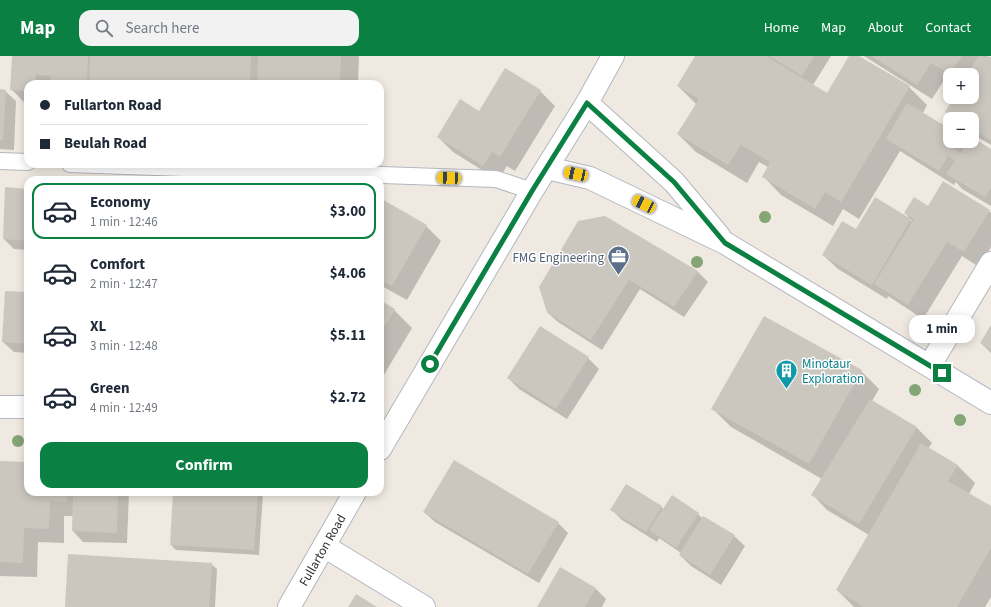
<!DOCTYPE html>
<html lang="en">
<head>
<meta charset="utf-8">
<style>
	:root { --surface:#fff; --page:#f2f2f3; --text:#1f2937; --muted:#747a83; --line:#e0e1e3; --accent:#0b8043 }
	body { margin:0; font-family:"Source Sans 3",sans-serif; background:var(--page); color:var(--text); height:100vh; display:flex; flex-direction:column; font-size:15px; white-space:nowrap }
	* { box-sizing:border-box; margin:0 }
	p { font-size:13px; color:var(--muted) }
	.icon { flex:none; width:22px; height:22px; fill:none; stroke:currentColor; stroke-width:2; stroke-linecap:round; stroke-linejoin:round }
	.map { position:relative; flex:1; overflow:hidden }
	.drawer { position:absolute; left:24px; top:120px; width:360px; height:320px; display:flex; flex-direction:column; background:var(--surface); border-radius:12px; box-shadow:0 2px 10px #0003 }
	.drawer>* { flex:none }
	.top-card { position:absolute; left:24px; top:24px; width:360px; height:88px; border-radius:12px; box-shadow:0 2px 10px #0003; display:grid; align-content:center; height:88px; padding:0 16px; background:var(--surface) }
	.tools { position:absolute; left:943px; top:12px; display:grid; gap:8px }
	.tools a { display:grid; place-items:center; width:36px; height:36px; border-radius:8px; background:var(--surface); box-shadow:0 2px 10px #0003; font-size:20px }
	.end { position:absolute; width:18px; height:18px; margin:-9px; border:5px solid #0b8043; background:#fff; box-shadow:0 0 0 2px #fff }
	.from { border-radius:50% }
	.bubble { position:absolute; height:28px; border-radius:12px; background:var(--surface); box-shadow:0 2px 10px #0003; font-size:13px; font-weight:700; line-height:28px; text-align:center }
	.car { position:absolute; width:12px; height:24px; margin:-12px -6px; border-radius:5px; box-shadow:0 0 3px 1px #0007; background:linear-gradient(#f5c518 24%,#345 0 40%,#f5c518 0 76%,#345 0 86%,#f5c518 0) }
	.top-card b { display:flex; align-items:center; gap:14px; height:38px; font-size:15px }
	.top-card b+b { border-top:1px solid var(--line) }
	.top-card i { width:10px; height:10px; background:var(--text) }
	ul { padding:7px 0 0; list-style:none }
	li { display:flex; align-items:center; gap:12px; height:56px; margin:0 8px 6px; padding:0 8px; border:2px solid transparent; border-radius:12px }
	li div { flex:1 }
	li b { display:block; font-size:15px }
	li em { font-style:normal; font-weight:700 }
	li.on { border-color:var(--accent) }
	li>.icon { width:36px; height:36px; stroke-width:1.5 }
	.action { display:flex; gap:8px; margin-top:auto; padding:8px 16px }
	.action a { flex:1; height:46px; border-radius:12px; background:var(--accent); color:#fff; font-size:16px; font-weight:700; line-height:46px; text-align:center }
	header { display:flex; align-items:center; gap:24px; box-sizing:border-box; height:56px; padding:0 20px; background:var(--accent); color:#fff }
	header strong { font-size:19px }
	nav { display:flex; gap:22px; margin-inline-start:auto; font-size:14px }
	.search { width:280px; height:36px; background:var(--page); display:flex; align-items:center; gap:10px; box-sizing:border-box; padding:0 14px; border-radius:12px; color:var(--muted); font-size:15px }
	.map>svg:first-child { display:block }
	.shadow { fill:#0003 }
	.building { fill:#cbc7bf }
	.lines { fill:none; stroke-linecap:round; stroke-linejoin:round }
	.lane-casing { stroke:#b4b7c1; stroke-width:18 }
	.street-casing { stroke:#b4b7c1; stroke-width:24 }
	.secondary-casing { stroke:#b4b7c1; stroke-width:24 }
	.lane { stroke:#fff; stroke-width:16 }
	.street { stroke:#fff; stroke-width:22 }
	.secondary { stroke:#fff; stroke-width:22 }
	.tree { fill:#84a574 }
	.route { stroke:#0b8043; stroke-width:5 }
	.labels { text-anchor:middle; stroke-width:3; stroke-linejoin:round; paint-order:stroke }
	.service-label { font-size:13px; fill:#4e5e75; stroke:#fff; text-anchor:end }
	.culture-label { font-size:13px; fill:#0d838f; stroke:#fff; text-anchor:start }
	.street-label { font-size:13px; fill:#2e2e2e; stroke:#fff }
</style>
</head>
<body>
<header>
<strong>Map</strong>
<div class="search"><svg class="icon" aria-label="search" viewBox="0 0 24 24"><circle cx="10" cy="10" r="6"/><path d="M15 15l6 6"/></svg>Search here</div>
<nav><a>Home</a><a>Map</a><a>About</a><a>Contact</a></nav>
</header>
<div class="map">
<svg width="991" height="551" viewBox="0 0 991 551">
	<rect width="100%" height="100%" fill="#efe9e1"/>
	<g class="shadow">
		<polygon points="13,0 359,0 358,28 28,28 28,48 26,48 11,33"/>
		<polygon points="696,0 831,0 813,29 827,38 850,0 857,0 909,31 927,49 923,57 950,74 950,85 964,85 967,88 969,85 972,85 972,83 991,94 991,150 962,133 956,126 954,129 900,95 859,163 843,153 833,170 781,139 763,120 768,111 759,106 747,127 696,96 678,78 696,48 678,30"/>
		<polygon points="864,0 987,0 991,2 991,89 972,78 972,63 953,63 946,56 955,41 972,41 972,19 950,19 950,23 946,21 932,43"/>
		<polygon points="0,34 5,35 16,45 14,94 0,93"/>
		<polygon points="540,35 555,50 515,115 507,110 498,124 453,96 438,81 479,56"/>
		<polygon points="28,134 28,194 14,193 4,183"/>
		<polygon points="380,143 426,170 441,185 407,244 380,229"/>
		<polygon points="875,143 913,166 905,157 928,151 989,155 991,157 991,191 979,211 962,200 923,263 888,240 887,243 838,213 823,199 856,175"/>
		<polygon points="698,216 708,226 684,261 640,233 602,294 558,266 547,256 540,231"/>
		<polygon points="28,237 28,297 14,296 3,286"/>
		<polygon points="380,245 394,254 412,272 382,322 380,321"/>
		<polygon points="541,271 588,302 599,313 567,363 519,333 508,322"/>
		<polygon points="991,271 991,297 981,287"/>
		<polygon points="861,315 879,333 872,345 917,372 932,387 928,393 957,409 975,427 969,438 991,451 991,541 985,551 854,551 837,534 869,479 827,454 813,439 822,423 731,371 713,353"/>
		<polygon points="0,406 28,407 28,436 129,436 127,487 83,486 73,475 73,460 64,460 64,487 38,486 37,521 0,520"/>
		<polygon points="627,429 664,453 698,458 703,463 704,461 734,480 745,490 721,529 691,510 680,499 681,497 659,482 657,486 622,464 612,454"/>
		<polygon points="174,436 263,436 259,499 176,494 171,489"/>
		<polygon points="424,456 558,467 568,477 539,527 435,466"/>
		<polygon points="211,508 217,513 215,551 66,551"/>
		<polygon points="596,533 606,543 602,551 538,551"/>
	</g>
	<g class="building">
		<polygon points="12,0 88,0 87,27 51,26 51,20 36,19 35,28 28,28 28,35 10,34"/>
		<polygon points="90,0 251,0 250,28 89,28"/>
		<polygon points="258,0 341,0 340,28 257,28"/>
		<polygon points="695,0 766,0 827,37 849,0 859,0 910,30 841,146 825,136 815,153 762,121 770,106 741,89 728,109 677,78 699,43 677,30"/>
		<polygon points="769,0 814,0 802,20"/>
		<polygon points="871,0 962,0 950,18 931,7 917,29"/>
		<polygon points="978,0 991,1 991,84 972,73 972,63 956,63 945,56 954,41 972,41 972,19 967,19"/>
		<polygon points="505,12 541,34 500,101 492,96 483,110 437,81 460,43 479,55"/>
		<polygon points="0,33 6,34 3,84 0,84"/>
		<polygon points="907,47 950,73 950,85 955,85 951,91 961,97 968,85 972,85 972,81 991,93 991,132 985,141 946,118 955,105 948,100 939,115 886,83"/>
		<polygon points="943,125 990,154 964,196 947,186 908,249 874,228 914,163 904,157 914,141 928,150"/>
		<polygon points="5,131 28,133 28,185 3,183"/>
		<polygon points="875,141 911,163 872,229 822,199 842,165 856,173"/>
		<polygon points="380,142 427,169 392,230 380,224"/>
		<polygon points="605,160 698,215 674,251 629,224 591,284 547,256 539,231 578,165"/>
		<polygon points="5,235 28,236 28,288 2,286"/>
		<polygon points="380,244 395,253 380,278"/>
		<polygon points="764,260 862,314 809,408 711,353"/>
		<polygon points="991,269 991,294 980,287"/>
		<polygon points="540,270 589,301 556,353 507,322"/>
		<polygon points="870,343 917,371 859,468 811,439"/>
		<polygon points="921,387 958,409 948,425 991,450 991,492 957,551 862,551 862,550 836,534"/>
		<polygon points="454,404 559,466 528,518 423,456"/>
		<polygon points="0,405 28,406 28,436 67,436 67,446 50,445 49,473 24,472 23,507 0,506"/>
		<polygon points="626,428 662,450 646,476 610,454"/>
		<polygon points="73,436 118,436 117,477 72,475"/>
		<polygon points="173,436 258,436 254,494 170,489"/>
		<polygon points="672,439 699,457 676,492 649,474"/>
		<polygon points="703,460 735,479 710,519 679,499"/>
		<polygon points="68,498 212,507 209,551 65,551"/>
		<polygon points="560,511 596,532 585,551 537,551"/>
		<polygon points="356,538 377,551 348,551"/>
	</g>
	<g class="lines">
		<defs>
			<g id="lane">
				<polyline points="0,105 28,106"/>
				<polyline points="70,108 496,123 532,135"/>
			</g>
			<g id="street">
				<polyline points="587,47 674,126 719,180"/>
				<polyline points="547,112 590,122 725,187 991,347"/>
				<polyline points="930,309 991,207"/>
				<polyline points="0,351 28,351"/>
				<polyline points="324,490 424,551"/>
			</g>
			<g id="secondary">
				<polyline points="380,393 532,135 587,47 613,0"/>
				<path id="s1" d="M289 551 355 436"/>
			</g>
		</defs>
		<use href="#lane" class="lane-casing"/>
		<use href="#street" class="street-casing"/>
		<use href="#secondary" class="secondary-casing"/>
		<use href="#lane" class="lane"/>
		<use href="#street" class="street"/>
		<use href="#secondary" class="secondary"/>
	</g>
	<g class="tree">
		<circle cx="765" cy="161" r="6"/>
		<circle cx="697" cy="206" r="6"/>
		<circle cx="915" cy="334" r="6"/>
		<circle cx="960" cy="364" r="6"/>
		<circle cx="18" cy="385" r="6"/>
	</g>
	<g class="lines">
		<polyline class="route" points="430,308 532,135 587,47 674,126 725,187 942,317"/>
	</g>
	<defs>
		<symbol id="office-pin" viewBox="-11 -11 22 30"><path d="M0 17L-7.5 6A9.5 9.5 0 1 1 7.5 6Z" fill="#5c6f8a" stroke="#fff"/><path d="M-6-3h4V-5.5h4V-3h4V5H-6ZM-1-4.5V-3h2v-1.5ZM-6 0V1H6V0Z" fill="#fff"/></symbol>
		<symbol id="building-pin" viewBox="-11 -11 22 30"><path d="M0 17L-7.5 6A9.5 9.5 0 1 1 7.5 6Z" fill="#0f9aa8" stroke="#fff"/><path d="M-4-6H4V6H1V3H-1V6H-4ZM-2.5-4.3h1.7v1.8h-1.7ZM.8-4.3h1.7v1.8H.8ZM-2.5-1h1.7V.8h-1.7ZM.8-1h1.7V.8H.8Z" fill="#fff"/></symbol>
	</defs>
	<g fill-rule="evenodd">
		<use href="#office-pin" x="606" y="188" width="25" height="34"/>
		<use href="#building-pin" x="774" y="302" width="25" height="34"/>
	</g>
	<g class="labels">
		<g class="service-label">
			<text x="604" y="206">FMG Engineering</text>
		</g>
		<g class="culture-label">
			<text x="802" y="312">Minotaur<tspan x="802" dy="15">Exploration</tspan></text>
		</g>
		<g class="street-label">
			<text dy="5" stroke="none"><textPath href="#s1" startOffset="66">Fullarton Road</textPath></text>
		</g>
	</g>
</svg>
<div class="tools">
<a>+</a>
<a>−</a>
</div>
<i class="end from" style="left:430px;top:308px"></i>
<i class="end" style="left:942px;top:317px"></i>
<div class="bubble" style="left:909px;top:259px;width:66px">1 min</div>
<i class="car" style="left:576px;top:118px;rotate:282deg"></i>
<i class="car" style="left:449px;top:122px;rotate:272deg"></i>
<i class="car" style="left:644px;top:148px;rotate:296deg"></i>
<div class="top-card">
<b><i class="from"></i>Fullarton Road</b>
<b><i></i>Beulah Road</b>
</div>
<section class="drawer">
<ul>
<li class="on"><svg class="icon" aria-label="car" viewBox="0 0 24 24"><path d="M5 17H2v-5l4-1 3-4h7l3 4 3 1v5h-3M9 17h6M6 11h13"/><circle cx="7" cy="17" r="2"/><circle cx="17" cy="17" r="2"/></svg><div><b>Economy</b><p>1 min · 12:46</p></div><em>$3.00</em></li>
<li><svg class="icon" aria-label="car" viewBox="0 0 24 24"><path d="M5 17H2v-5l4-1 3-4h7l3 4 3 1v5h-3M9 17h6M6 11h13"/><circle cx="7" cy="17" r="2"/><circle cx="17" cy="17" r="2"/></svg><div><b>Comfort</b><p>2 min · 12:47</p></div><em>$4.06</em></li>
<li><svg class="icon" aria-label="car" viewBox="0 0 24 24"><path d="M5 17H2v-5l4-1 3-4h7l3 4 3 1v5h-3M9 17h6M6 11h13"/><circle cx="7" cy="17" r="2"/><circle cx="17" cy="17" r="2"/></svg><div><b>XL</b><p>3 min · 12:48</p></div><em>$5.11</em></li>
<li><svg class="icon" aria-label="car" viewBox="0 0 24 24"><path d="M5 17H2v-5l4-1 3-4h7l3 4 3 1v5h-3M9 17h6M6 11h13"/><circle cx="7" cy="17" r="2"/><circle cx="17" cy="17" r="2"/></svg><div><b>Green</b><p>4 min · 12:49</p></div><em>$2.72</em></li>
</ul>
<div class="action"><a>Confirm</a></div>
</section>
</div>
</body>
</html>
